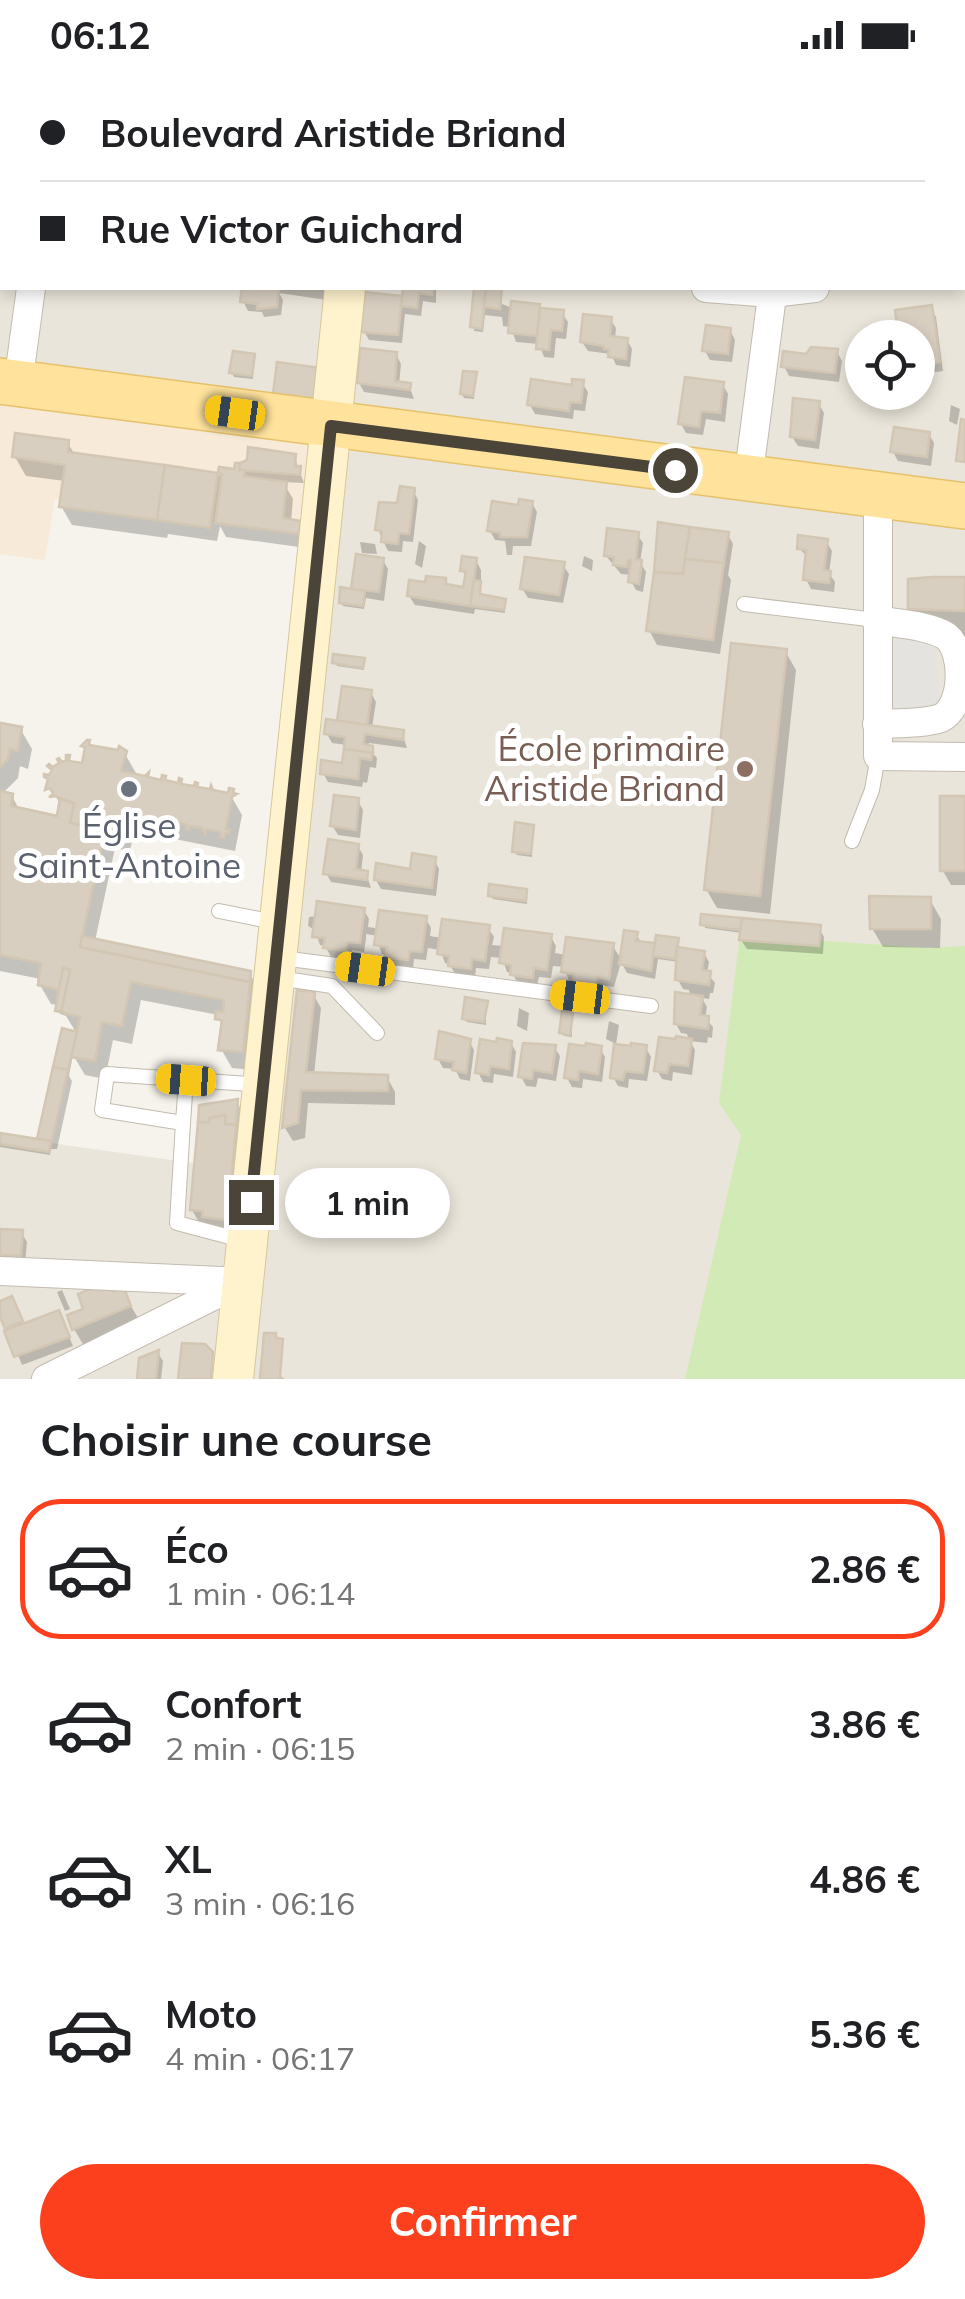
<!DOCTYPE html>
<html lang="fr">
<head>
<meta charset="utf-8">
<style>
	:root { --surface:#fff; --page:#f6f6f6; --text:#202124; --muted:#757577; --line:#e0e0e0; --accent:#fc3f1d }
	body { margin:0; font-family:Mulish,sans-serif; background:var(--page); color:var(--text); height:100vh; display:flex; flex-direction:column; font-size:38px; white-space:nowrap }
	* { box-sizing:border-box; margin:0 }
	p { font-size:32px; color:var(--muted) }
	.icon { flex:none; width:55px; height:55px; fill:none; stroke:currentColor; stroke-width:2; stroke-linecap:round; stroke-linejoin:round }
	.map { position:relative; height:1309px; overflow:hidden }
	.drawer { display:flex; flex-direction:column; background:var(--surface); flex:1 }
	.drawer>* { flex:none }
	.banner { position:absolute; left:0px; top:0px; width:965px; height:220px; box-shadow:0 5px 15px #0003; display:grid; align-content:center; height:220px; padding:0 40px; background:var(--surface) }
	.buttons { position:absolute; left:845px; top:250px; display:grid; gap:20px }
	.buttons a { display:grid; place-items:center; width:90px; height:90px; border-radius:50%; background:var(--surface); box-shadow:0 5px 15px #0003; font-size:50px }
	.end { position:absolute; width:45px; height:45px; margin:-22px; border:12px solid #4b4439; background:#fff; box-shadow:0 0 0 5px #fff }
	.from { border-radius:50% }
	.bubble { position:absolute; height:70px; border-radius:35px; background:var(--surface); box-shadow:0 5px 15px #0003; font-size:32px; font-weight:700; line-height:70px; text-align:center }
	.car { position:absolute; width:30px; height:60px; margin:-30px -15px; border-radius:12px; box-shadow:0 0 8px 2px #0007; background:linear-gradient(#f5c518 24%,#345 0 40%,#f5c518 0 76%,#345 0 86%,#f5c518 0) }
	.banner b { display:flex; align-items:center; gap:35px; height:95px; font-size:38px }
	.banner b+b { border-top:2px solid var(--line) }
	.banner i { width:25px; height:25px; background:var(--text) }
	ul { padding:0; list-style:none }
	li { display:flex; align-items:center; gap:30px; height:140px; margin:0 20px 15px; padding:0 20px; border:5px solid transparent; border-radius:40px }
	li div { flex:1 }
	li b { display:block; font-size:38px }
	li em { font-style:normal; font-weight:700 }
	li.current { border-color:var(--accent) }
	li>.icon { width:90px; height:90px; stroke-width:1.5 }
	h2 { padding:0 40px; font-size:45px; line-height:120px }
	.action { display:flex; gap:20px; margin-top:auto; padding:20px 40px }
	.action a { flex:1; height:115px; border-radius:60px; background:var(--accent); color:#fff; font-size:40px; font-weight:700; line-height:115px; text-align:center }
	.status { display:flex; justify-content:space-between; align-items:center; height:70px; padding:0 50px; background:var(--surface); direction:ltr }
	.status svg { height:28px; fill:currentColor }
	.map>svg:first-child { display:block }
	.residential { fill:#eae5da; fill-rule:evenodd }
	.commercial { fill:#f7ead8 }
	.green { fill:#d2eab5 }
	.parking { fill:#e5e3e0 }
	.shadow { fill:#0003; fill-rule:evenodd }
	.building { fill:#d8cfc1; stroke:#d3c7b4; stroke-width:2.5 }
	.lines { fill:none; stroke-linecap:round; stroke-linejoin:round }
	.service-casing { stroke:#c2bbae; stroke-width:16 }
	.minor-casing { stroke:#c2bbae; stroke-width:30 }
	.secondary-casing { stroke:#d6c79b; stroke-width:42 }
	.primary-casing { stroke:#e6c16a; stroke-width:48 }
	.service { stroke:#fff; stroke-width:14 }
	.minor { stroke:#fff; stroke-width:28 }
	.secondary { stroke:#fff3cd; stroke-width:40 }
	.primary { stroke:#ffe39c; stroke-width:45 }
	.route { stroke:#4b4439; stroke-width:12 }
	.education-dot { fill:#8d6e63; stroke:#fff; stroke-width:4 }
	.worship-dot { fill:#6b7280; stroke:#fff; stroke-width:4 }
	.labels { text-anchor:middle; stroke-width:10; stroke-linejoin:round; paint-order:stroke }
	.education-label { font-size:35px; fill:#785e54; stroke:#fff; text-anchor:end }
	.worship-label { font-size:35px; fill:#5b616d; stroke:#fff }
</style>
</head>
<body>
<div class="status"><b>06:12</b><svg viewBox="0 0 49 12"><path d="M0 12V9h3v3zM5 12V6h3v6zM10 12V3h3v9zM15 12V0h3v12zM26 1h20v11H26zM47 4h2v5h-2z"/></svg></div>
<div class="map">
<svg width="965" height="1309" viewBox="0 0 965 1309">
	<rect width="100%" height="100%" fill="#f6f3ec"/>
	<path class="residential" d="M0 0H965V1309H0V1066L257 1102 317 468 0 318ZM2 2H962V218H2ZM862 268H918V322H862Z"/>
	<polygon class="commercial" points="0,318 329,362 317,468 55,429 45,490 0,484"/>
	<polygon class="green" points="740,865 927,878 965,876 965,1309 685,1309 741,1065 719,1033"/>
	<polygon class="parking" points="890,553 934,561 941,647 893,654"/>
	<g class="shadow">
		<polygon points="586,0 721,0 720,2"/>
		<polygon points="1,2 2,5 2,57 0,56"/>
		<polygon points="243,218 335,218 334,231 279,223 283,230 281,245 264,247 262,242 248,241 243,231"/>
		<polygon points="405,218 436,218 436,233 423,231 421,246 405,244 402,273 369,270 364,261 367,225 404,229"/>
		<polygon points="476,218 501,218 502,234 513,238 539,236 542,240 562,243 568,252 566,269 556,268 554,288 544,287 539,274 516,272 511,257 503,256 502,247 485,245 483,262 474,261"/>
		<polygon points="931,238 936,247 943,301 928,303 922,294 918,268 901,266"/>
		<polygon points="610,249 616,258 615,269 627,270 632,279 630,297 616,295 611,284 588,281 582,272"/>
		<polygon points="730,260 735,270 732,292 710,290 705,281"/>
		<polygon points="837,282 842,291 839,312 789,306 784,296 807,286"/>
		<polygon points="396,284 401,294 399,314 409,315 414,329 364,322 359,313"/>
		<polygon points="254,286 253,309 234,307 232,303"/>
		<polygon points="475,305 474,329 464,328 462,324"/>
		<polygon points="582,313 588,322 585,341 574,340 573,349 535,344 530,335"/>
		<polygon points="723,315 728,324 725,352 706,349 703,365 686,363 681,354"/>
		<polygon points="872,322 893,322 891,333 873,331"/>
		<polygon points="819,334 824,343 819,379 798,376 792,367"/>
		<polygon points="951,335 960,339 957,355 949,351"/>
		<polygon points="929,364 934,373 931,396 898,391 893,382"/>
		<polygon points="67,372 75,385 225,406 294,386 304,413 283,412 293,429 291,452 299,453 307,467 306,478 226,467 220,456 217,471 168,464 167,468 72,455 61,436 65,411 26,406 15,387"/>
		<polygon points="413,420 418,430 413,472 403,471 402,482 388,481 378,460"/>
		<polygon points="532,433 537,442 531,476 513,476 512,485 507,485 505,471 495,470 490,461 520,438"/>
		<polygon points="637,464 643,473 640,492 646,502 643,522 636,520 631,511 632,505 621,504 606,486"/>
		<polygon points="728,465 733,474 728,505 731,510 720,584 657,575 649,560"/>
		<polygon points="419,471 426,476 422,498 415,494"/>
		<polygon points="826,471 832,481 829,503 835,512 834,522 811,519 806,509 808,488 799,478"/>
		<polygon points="360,472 375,474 377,484 362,483"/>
		<polygon points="584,486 593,490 592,501 582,496"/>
		<polygon points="383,490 388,499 384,531 366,528 364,539 343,536 341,532 356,522 354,518"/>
		<polygon points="476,490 481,500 481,527 504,531 505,543 475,539 474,544 415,535 409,526 427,514 444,511 448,517 465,520 467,509 462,500"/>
		<polygon points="563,495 569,504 563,533 528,528 522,518"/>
		<polygon points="965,512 965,574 930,574 910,539"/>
		<polygon points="785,581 796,600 770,844 717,838 706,819"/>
		<polygon points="363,591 364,600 337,596 335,592"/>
		<polygon points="371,623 376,632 372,658 402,663 407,678 369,673 368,678 377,688 376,698 370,697 367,713 363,712 362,717 328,712 323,703 344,695 347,675 332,673 327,664"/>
		<polygon points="0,655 21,660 32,679 28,699 20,696 18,708 2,724 12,726 20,741 59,749 61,736 51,718 84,697 125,684 136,703 135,707 231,726 242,745 235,781 134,761 130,781 115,778 95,871 250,904 255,913 252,1000 232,998 221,979 223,958 218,945 141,930 132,974 113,970 105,1009 85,1005 73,985 69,1006 72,1011 57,1079 51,1079 50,1085 0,1077 0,1066 39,1072 77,964 66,946 60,944 58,935 51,934 40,915 41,909 0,901"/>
		<polygon points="965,728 965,815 951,815 943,801"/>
		<polygon points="358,731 363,740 360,768 338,765 332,755"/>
		<polygon points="532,757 532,787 517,785 514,781"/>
		<polygon points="358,776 363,785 361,803 366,803 371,818 331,812 326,803"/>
		<polygon points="434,789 439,799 436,826 381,819 376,810 413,802"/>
		<polygon points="526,821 527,834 493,829 490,825"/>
		<polygon points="930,830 941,849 940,878 883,877 872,858"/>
		<path d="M364 840 369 849 368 857 375 858 378 864 426 849 431 858 430 866 442 868 488 858 494 867 492 875 504 876 551 867 556 876 555 883 566 885 613 876 622 891 636 864 642 874 653 876 677 870 678 880 704 883 709 892 707 903 715 913 713 923H710L709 929 702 928 707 937 705 948 713 957 712 968 708 967 707 973 690 971 695 980 692 1005 673 1002 672 1011 662 1009 657 1000 689 971 687 964 681 963 676 954 690 926 689 920 683 919 678 910 679 892 658 889 655 909 627 903 621 892 614 917 601 915 600 925 580 922 574 911H569L564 897 553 896 551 908 539 907 537 916 518 913 512 903 507 902 502 888 491 887 489 899 476 898 475 907 456 905 449 894 445 893 440 880 428 878 426 890 414 889 413 898 393 896 387 885 382 884 377 871 366 869 364 882 352 880 350 889 331 887 325 876 320 875 315 860 308 856 309 847ZM366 864 385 867 384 872 366 869Z"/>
		<polygon points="703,847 819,858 824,867 823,884 747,879 741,870 742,863 705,858"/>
		<polygon points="299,923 313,924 321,938 314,1005 387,1007 395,1022 395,1035 308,1033 305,1068 293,1071 285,1058"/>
		<polygon points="486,933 486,955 467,952 464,949"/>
		<polygon points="519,938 529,943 527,961 517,956"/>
		<polygon points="572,945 572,967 564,966 561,962"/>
		<polygon points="609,951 619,955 616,974 606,969"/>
		<polygon points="469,971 474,980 470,1011 460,1009 455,999 443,998 438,989"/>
		<polygon points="511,973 516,982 513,1007 494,1004 493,1013 483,1012 478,1002"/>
		<polygon points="554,977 560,986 556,1011 538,1008 536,1017 526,1016 521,1006"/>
		<polygon points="600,978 605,987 602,1012 583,1009 582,1018 572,1017 567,1008"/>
		<polygon points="646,978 651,987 647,1011 629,1009 628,1018 618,1016 613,1007"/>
		<polygon points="237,1032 242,1041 235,1163 200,1154 192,1140"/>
		<polygon points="0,1161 21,1162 27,1172 25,1194 4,1193 0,1187"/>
		<polygon points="62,1220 70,1239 65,1241 57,1222"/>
		<polygon points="122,1221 138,1248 90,1286 74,1259 113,1225"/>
		<polygon points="11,1229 23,1256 63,1252 73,1276 22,1295 0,1240 0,1233"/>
		<polygon points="158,1283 163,1291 161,1309 140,1309"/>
	</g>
	<g class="building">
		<polygon points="242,218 279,219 277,237 257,239 257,234 240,232"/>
		<polygon points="403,218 433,218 432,225 419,223 417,238 401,236"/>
		<polygon points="474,218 486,218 482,259 470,257"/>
		<polygon points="486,218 502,218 500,239 484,237"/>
		<polygon points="365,222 402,226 398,265 361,262"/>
		<polygon points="511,231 540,234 537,266 508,263"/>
		<polygon points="932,235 940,292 920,295 918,268 915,264 898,267 895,240"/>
		<polygon points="540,238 564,240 562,261 551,260 549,280 536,279"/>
		<polygon points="583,244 612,247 610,266 628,268 626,289 608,287 609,279 604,279 604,276 580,272"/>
		<polygon points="706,255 731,258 728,284 702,281"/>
		<polygon points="811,277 838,279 835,303 781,297 783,281 806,284"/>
		<polygon points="360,278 397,282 395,311 411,313 410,320 357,313"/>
		<polygon points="233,281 255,284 252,306 229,303"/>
		<polygon points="277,292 321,298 317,329 273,324"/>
		<polygon points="463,301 477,302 473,326 460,324"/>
		<polygon points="685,307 724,312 720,343 701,341 699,357 678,354"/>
		<polygon points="531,309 572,315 572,309 584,310 581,333 570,332 569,341 527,335"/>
		<polygon points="793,328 820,331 815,370 790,367"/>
		<polygon points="961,349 965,350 965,392 956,391"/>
		<polygon points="894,357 930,362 927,387 890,382"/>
		<polygon points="15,363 69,370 68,382 165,395 157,450 59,437 65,395 12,387"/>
		<polygon points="248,377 296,384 295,396 301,396 300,405 239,400 240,393 247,390"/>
		<polygon points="235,393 240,393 239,400 245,400 244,406 287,412 283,448 301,451 299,464 215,453 222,404 218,403 219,397 234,399"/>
		<polygon points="165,395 218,403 210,458 157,450"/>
		<polygon points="400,416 415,418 409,464 399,463 398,474 381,472 382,461 375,460 379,432 397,433"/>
		<polygon points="519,429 533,431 527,467 500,467 500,463 487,461 492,431 518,435"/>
		<polygon points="658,452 690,457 683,504 654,502"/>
		<polygon points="690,457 729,462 724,493 685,489"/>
		<polygon points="607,458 639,462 636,489 642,490 639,514 628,512 631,490 628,490 627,497 613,495 614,487 604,486"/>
		<polygon points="798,465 828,469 824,500 831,501 829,513 803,510 806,480 797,479"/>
		<polygon points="356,484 384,488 379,522 351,519"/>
		<polygon points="462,486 477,488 470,536 407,526 409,510 425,512 426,506 446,508 446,514 463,517 466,501 460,501"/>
		<polygon points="525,487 565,492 559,525 520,519"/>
		<polygon points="685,489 724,493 713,570 646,561 654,502 683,504"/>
		<polygon points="932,507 965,507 965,541 908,539 908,509"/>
		<polygon points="474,510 481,511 480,524 506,529 504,540 470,536"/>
		<polygon points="340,517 365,521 363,536 339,533"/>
		<polygon points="731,573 787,579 760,826 704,820"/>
		<polygon points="333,584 365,588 363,598 332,593"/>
		<polygon points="342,616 372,620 367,655 337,651"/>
		<polygon points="326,649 404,660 403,670 365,664 363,674 373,676 373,683 344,679 345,667 324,664"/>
		<polygon points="0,653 22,657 18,681 10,679 8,689 0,697"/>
		<polygon points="0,653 22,657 18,681 10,679 8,689 0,697"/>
		<polygon points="87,670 90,670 89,675 118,680 119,676 127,681 121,701 145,706 149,702 148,707 161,710 162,705 166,706 165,710 178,713 179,708 182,709 181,714 194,716 195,712 198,713 197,717 210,719 211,715 213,720 228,723 229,718 234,719 233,723 237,724 232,727 226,759 230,760 229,763 225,763 224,768 220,767 221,762 206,759 205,764 202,758 190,756 189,760 186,759 187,755 174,752 170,756 171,751 157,749 154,753 154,749 141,746 137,750 138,745 124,743 120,764 70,753 74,733 55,726 49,727 53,724 50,718 45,720 48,709 44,707 44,704 49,705 52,700 47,696 49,694 53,697 59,693 57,689 59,688 62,692 66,690 66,685 70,685 69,691 82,693 85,677 81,676"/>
		<polygon points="344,679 373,683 371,690 360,688 358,709 320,704 321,690 342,693"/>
		<polygon points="0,721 13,724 11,736 57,746 60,729 74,733 70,753 105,760 80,877 250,912 243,982 218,980 222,950 215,949 216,941 223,942 224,930 131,912 122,956 102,952 95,991 71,987 80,947 61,942 70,900 63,898 59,920 38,915 41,893 0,885"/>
		<polygon points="0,721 13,724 11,736 57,746 60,729 74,733 70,753 105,760 80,877 250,912 243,982 218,980 222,950 215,949 216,941 223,942 224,930 131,912 122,956 102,952 95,991 71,987 80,947 61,942 70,900 63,898 59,920 38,915 41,893 0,885"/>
		<polygon points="334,725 359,728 356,760 330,756"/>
		<rect x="940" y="726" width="25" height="75"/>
		<polygon points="515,752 534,755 531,784 512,782"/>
		<polygon points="328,769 359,774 356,799 368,801 367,810 323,804"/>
		<polygon points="412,783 436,787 432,818 374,810 376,793 410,799"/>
		<polygon points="489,814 527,819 526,831 488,826"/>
		<polygon points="869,826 931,827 931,859 870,859"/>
		<polygon points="317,831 365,838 360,873 347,872 346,881 323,878 325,868 312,867"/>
		<polygon points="379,840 427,846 422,882 410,881 408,890 385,887 387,877 374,875"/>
		<polygon points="701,844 742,848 740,860 700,855"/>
		<polygon points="742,848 821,855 819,876 739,870"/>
		<polygon points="442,849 490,855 485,891 472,889 471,899 448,896 449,886 437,884"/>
		<polygon points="504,858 552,864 547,900 534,898 533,908 510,905 511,895 499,893"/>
		<polygon points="624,860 638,862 636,871 655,873 651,901 619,894"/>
		<polygon points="656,865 679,868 675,889 653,886"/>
		<polygon points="82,866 251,901 250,912 80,877"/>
		<polygon points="566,867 614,873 609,909 597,907 595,917 573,913 574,904 561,902"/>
		<polygon points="677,877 705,881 702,900 711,901 709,915 675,910"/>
		<polygon points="63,898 70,900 61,942 55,941"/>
		<polygon points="297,920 315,922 306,1002 388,1005 388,1021 301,1020 298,1053 282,1058"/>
		<polygon points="675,922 703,926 700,945 709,946 708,959 674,954"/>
		<polygon points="465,927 488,931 484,952 462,949"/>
		<polygon points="562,941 573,943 570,965 559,963"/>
		<polygon points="62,958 77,962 68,1000 53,997"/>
		<polygon points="439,961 471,969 466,1003 452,1000 454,992 435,989"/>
		<polygon points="676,966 692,969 688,996 669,994 667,1003 654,1001 659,967 675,969"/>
		<polygon points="497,968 512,971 509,999 490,996 489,1005 475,1003 480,969 496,972"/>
		<polygon points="523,973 556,975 552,1003 533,1000 532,1009 518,1007"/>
		<polygon points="586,973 602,976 598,1004 579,1001 578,1010 564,1008 569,974 585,976"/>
		<polygon points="631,973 647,975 643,1003 625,1001 623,1010 610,1008 614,974 631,976"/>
		<polygon points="53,997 68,1000 52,1071 37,1069"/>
		<polygon points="238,1029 236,1055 225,1054 225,1045 209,1048 209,1053 198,1052 199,1035"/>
		<polygon points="225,1045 225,1054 236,1055 228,1150 202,1147 203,1141 190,1140 198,1052 209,1053 209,1048"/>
		<polygon points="0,1063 51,1071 49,1082 0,1074"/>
		<polygon points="0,1159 23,1160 21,1186 0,1185"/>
		<polygon points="108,1212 113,1222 124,1218 131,1236 72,1260 67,1245 83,1239 78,1224"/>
		<polygon points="12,1226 23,1251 5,1259 0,1247 0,1231"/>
		<polygon points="59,1240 70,1267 14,1287 4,1261"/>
		<polygon points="264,1263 276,1263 276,1268 283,1269 280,1307 283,1309 260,1309"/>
		<polygon points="182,1273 205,1274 213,1282 211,1309 178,1309"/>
		<polygon points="159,1280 156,1309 137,1309 139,1288"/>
	</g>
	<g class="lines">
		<defs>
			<g id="service">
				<polyline points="548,0 562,2"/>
				<polyline points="744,534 876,550"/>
				<polyline points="852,771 872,720 878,686"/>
				<polyline points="219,841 279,853"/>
				<polyline points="282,888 651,936"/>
				<polyline points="278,908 332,916 377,963"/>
				<polyline points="183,1053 186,1010"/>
				<polyline points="245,1171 177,1153 183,1053 102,1040 107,1004 262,1015"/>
			</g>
			<g id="minor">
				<polyline points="800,2 800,0"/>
				<polyline points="962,197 965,196"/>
				<polyline points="706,218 772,223 815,218"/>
				<polyline points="18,314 31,218"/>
				<polyline points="748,410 773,218"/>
				<polyline points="878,426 878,686 965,687"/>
				<path d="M876 550C898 554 927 555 946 566 965 581 965 636 941 648 923 654 896 653 877 654"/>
				<polyline points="0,1201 243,1212"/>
				<polyline points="46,1309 241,1212"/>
			</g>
			<g id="secondary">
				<polyline points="365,2 366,0"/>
				<polyline points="233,1309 345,218"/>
			</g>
			<polyline id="primary" points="0,311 965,436"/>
		</defs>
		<use href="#service" class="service-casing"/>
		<use href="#minor" class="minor-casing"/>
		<use href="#secondary" class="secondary-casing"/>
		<use href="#primary" class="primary-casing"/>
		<use href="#service" class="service"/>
		<use href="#minor" class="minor"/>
		<use href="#secondary" class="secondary"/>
		<use href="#primary" class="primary"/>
	</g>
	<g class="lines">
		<polyline class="route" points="251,1132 331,356 675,400"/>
	</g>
	<circle class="education-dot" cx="745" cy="699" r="10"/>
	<circle class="worship-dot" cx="129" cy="719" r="10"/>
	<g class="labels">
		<g class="education-label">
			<text x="725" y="691">École primaire<tspan x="725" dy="40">Aristide Briand</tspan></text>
		</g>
		<g class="worship-label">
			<text x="129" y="768">Église<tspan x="129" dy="40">Saint-Antoine</tspan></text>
		</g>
	</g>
</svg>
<div class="buttons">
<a><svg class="icon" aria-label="locate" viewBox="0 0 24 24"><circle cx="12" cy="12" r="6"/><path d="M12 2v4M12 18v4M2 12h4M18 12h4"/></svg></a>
</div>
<i class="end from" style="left:675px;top:400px"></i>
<i class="end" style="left:251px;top:1132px"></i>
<div class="bubble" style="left:285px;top:1098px;width:165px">1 min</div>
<i class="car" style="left:235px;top:343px;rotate:278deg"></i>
<i class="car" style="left:365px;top:899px;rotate:278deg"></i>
<i class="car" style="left:580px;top:927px;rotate:277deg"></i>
<i class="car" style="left:186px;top:1010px;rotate:274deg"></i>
<div class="banner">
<b><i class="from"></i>Boulevard Aristide Briand</b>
<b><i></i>Rue Victor Guichard</b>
</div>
</div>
<section class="drawer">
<h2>Choisir une course</h2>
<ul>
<li class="current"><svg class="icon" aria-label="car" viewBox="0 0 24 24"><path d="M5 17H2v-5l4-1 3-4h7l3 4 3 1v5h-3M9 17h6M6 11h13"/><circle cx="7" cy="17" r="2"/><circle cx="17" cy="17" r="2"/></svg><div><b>Éco</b><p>1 min · 06:14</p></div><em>2.86 €</em></li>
<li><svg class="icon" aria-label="car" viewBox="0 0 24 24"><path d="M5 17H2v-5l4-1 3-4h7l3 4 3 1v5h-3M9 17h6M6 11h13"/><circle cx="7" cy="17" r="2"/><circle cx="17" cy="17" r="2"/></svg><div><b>Confort</b><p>2 min · 06:15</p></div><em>3.86 €</em></li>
<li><svg class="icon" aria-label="car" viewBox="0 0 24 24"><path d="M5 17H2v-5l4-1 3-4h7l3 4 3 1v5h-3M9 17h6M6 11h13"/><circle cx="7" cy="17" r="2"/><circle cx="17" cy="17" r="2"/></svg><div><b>XL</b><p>3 min · 06:16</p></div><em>4.86 €</em></li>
<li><svg class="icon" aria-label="car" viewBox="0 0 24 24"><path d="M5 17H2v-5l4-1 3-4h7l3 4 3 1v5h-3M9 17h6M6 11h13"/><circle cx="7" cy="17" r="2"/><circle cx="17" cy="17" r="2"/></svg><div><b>Moto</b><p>4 min · 06:17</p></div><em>5.36 €</em></li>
</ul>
<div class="action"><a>Confirmer</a></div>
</section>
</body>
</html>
